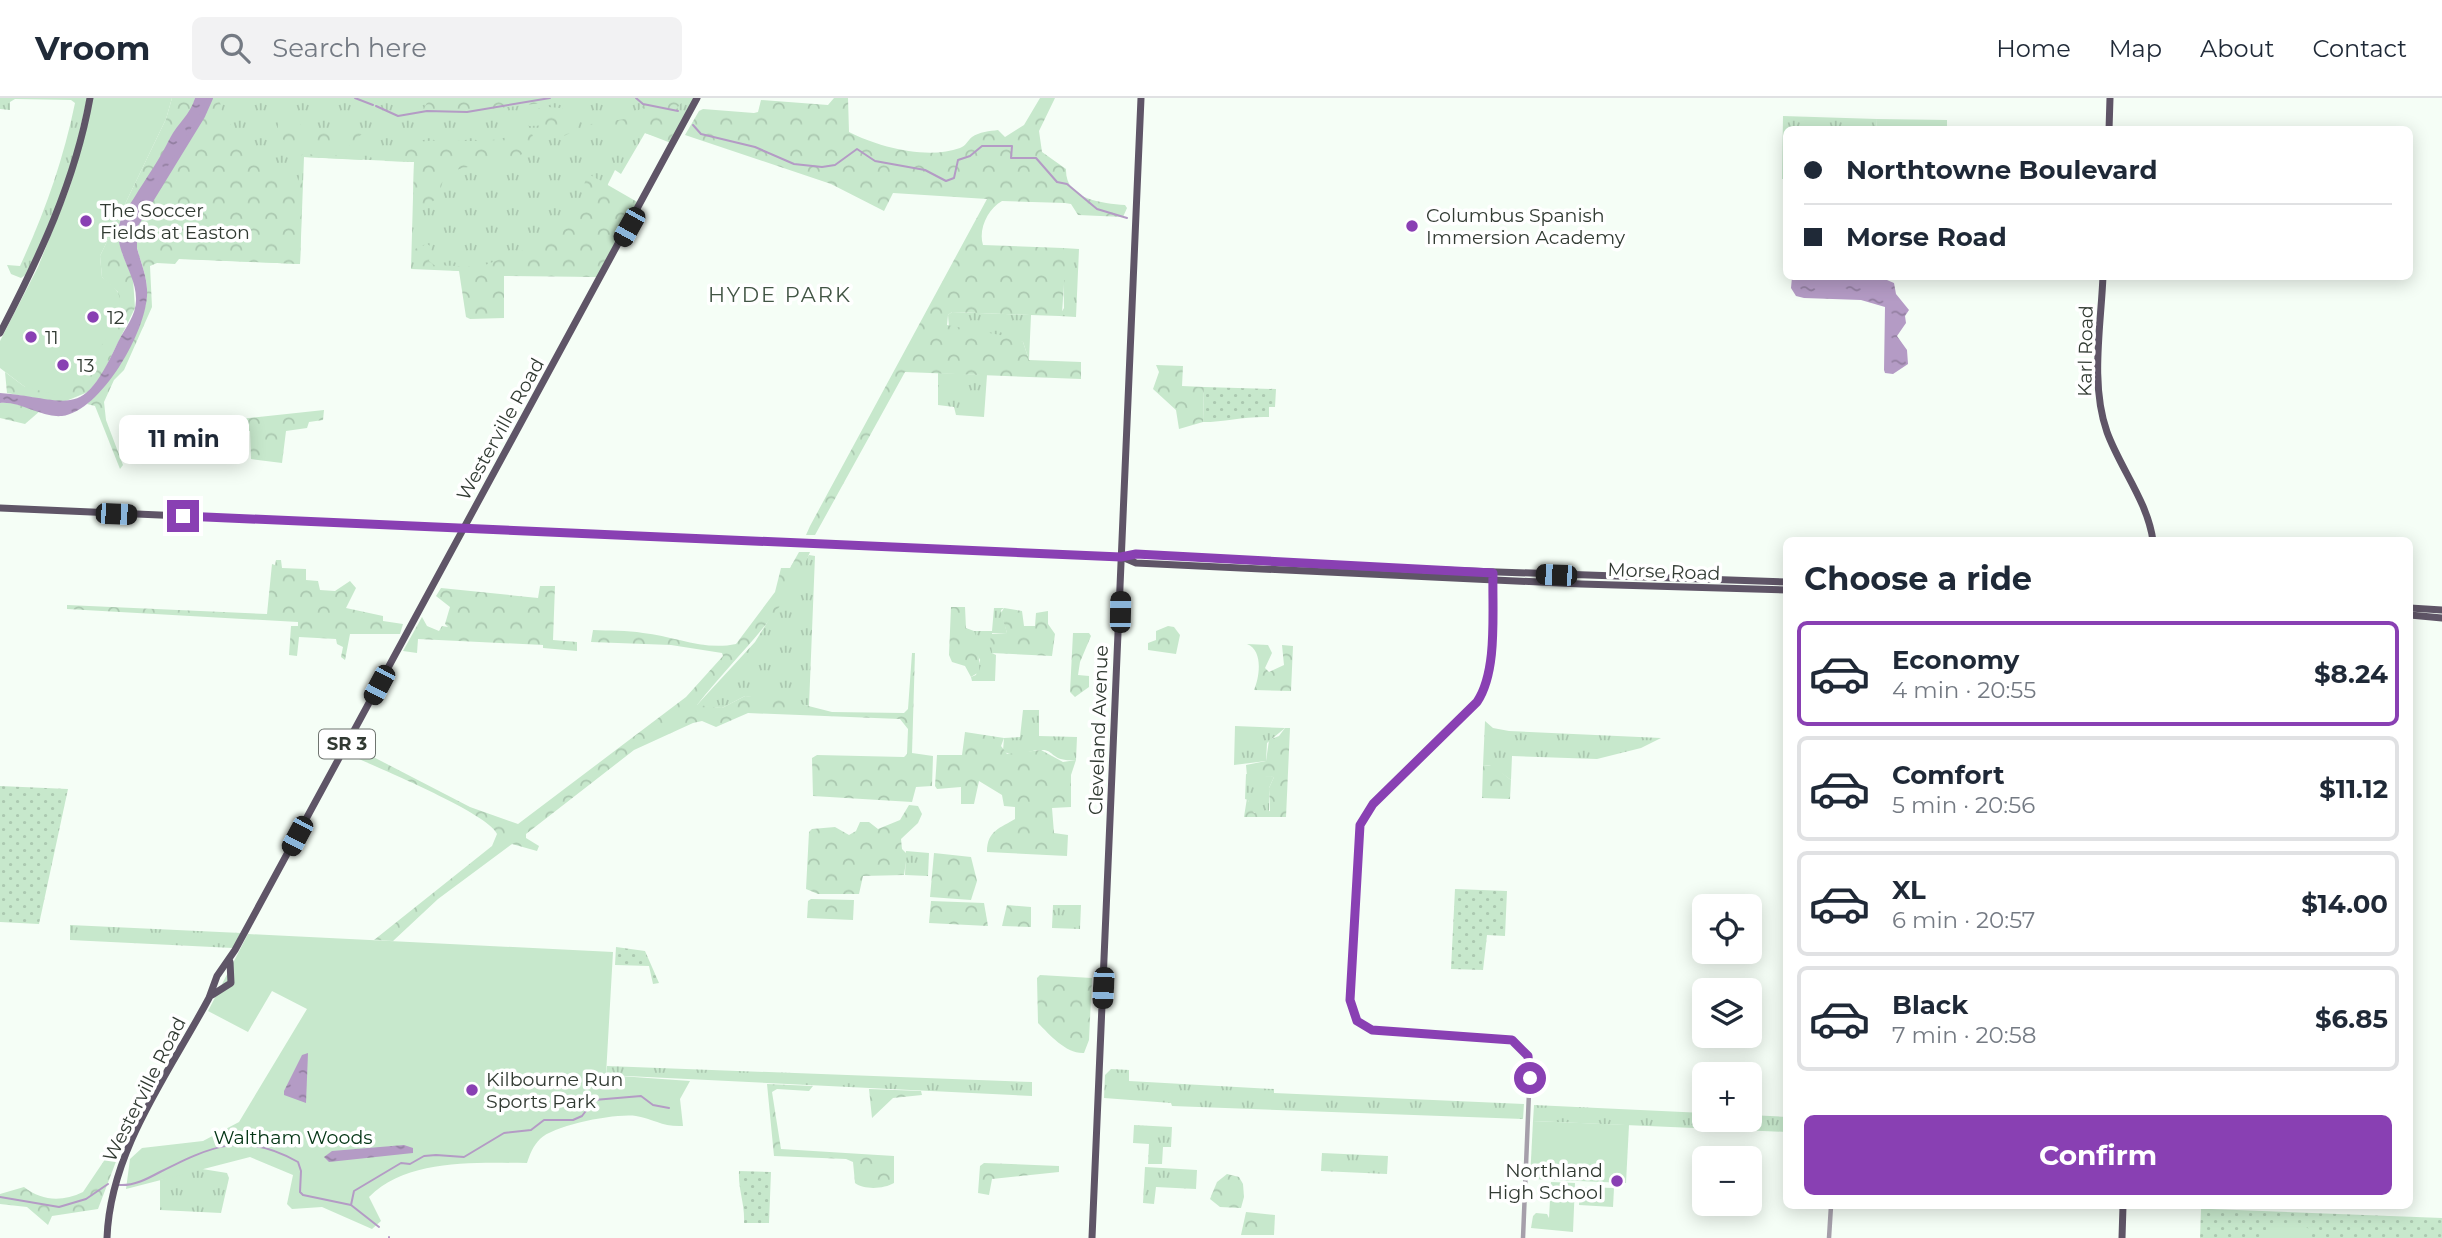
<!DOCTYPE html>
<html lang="en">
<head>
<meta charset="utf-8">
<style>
	:root { --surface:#fff; --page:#f2f2f3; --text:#1f2937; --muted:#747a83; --line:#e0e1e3; --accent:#8940b3 }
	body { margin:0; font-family:Montserrat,sans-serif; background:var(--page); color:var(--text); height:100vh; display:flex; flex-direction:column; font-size:26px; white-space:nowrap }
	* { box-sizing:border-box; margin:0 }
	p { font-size:23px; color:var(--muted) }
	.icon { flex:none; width:38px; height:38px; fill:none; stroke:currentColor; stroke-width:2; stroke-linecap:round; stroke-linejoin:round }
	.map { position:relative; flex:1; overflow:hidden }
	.panel { position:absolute; left:1783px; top:439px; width:630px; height:672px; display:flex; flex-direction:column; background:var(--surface); border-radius:10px; box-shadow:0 4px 18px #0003 }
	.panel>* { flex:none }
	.guide { position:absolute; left:1783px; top:28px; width:630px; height:154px; border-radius:10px; box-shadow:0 4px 18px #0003; display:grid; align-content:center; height:154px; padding:0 21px; background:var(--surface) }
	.tools { position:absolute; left:1692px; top:796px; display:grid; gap:14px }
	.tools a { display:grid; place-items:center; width:70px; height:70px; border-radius:10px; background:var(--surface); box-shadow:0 4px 18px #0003; font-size:35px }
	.end { position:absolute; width:32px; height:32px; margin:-16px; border:9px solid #8940b3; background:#fff; box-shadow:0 0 0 4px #fff }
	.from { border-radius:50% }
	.bubble { position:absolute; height:49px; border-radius:10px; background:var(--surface); box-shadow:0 4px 18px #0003; font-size:23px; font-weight:700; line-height:49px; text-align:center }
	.car { position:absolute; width:21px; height:42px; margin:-21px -10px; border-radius:9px; box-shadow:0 0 5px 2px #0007; background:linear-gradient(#222 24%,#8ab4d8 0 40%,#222 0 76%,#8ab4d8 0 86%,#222 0) }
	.guide b { display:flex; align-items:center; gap:24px; height:66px; font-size:26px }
	.guide b+b { border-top:2px solid var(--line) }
	.guide i { width:18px; height:18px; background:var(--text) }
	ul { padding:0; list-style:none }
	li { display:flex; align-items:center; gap:21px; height:105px; margin:0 14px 10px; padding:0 7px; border:4px solid var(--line); border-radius:10px }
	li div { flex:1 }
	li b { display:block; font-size:26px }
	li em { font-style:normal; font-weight:700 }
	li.selected { border-color:var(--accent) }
	li>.icon { width:63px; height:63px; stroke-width:1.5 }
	h2 { padding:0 21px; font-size:32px; line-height:84px }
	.button { display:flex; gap:14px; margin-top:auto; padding:14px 21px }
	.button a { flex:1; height:80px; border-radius:10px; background:var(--accent); color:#fff; font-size:28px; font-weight:700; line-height:80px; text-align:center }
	header { display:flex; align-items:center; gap:42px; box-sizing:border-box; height:98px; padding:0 35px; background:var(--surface); border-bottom:2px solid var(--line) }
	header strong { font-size:33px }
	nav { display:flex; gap:38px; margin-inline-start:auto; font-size:24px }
	.search { width:490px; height:63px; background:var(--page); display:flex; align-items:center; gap:18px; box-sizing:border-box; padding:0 24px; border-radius:10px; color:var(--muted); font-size:26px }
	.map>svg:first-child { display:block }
	.grass { fill:url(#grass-tufts) }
	.forest { fill:url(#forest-crowns) }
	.park { fill:url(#park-dots) }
	.pitch { fill:#c7e8cc }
	.water { fill:url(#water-ripples) }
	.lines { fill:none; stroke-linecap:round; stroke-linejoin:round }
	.stream { stroke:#b49bc5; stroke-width:2 }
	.river { stroke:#b49bc5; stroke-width:6 }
	.minor { stroke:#a59faa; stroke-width:4.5 }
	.major { stroke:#5f5567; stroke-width:7 }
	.route { stroke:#8940b3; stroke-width:9 }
	.poi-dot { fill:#8940b3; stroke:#fff; stroke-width:2.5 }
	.labels { text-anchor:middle; stroke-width:7; stroke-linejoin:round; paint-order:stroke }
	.shield { fill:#fff; stroke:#6f7570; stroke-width:2 }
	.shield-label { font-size:18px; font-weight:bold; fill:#313a32 }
	.poi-label { font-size:19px; fill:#313a32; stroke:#fff; text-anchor:start }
	.street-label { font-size:19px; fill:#313a32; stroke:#fff }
	.park-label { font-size:19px; fill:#033414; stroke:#fff }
	.neighbourhood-label { font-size:21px; letter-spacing:2px; fill:#415544; stroke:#fff }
</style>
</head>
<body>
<header>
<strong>Vroom</strong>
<div class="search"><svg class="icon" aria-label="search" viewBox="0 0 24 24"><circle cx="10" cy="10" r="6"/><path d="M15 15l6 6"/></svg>Search here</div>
<nav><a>Home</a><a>Map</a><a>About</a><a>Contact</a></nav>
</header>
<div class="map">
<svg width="2442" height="1140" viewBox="0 0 2442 1140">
	<defs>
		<pattern id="grass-tufts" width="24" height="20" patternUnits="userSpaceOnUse" patternTransform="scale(1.75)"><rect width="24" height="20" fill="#c7e8cc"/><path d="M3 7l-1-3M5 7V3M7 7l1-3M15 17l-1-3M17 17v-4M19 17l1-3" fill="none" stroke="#abc8b0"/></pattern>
		<pattern id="forest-crowns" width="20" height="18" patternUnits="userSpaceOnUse" patternTransform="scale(1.75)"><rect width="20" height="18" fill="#c7e8cc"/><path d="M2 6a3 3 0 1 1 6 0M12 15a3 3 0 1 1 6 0" fill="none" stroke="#abc8b0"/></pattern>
		<pattern id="park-dots" width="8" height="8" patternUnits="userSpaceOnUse" patternTransform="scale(1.75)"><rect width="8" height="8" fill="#c7e8cc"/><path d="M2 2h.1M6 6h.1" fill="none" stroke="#abc8b0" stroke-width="1.8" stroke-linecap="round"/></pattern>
		<pattern id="water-ripples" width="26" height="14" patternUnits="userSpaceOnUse" patternTransform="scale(1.75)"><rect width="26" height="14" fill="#b49bc5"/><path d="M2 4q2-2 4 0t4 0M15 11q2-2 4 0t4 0" fill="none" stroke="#937fa1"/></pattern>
	</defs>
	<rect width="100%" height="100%" fill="#f5fef6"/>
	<g class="grass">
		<path d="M0 0H87L69 79 27 176 21 180 11 176 7 167 20 168C45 114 63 63 75 5L71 2 15 1 10 4V12L0 11Z"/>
		<polygon points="210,0 694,0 671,45 645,35 621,76 615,72 608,86 598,179 411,171 414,64 304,59 300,166 138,159"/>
		<polygon points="1783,18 1877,21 1876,31 1787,32 1787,81 1782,81"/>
		<polygon points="1063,150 1079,151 1076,219 1059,218 1064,210"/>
		<polygon points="952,214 1031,217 1029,262 1023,244 949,229 948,217"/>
		<polygon points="938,275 987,277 984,319 956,317 954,309 938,307"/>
		<polygon points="809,457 815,458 809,608 745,598 722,610 696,608 755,544"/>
		<polygon points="994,510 1004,510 1001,512 1007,535 992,535 992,555 996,557 995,583 972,583 971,579 976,577 980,562 976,553 974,533 992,533"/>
		<path d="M1023 612H1039V638L1077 639 1076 662C1050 664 1055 651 1041 652 1028 652 1014 661 1003 653L1004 640 1020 639Z"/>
		<polygon points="1485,623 1493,630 1509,633 1661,640 1641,650 1597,661 1512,658 1511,682 1490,667 1483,668"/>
		<polygon points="1235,628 1285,630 1267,645 1266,663 1234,667"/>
		<polygon points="1246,676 1274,679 1269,690 1269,715 1256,716 1251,712 1248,702 1245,701"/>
		<polygon points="906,753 929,755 928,778 905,777"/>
		<polygon points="1053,807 1081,807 1080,831 1052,830"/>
		<polygon points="70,827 241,835 233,850 70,842"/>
		<polygon points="607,968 1032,984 1032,998 606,977"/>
		<polygon points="1111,971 1129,972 1129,983 1274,991 1274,995 1524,1006 1523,1021 1172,1008 1171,1005 1104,1000 1105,977"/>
		<polygon points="1534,1007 1704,1015 1704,1022 1750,1022 1750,1017 1787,1019 1787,1034 1533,1023"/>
		<polygon points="1134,1027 1172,1029 1171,1049 1163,1049 1162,1066 1148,1066 1149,1046 1133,1045"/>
		<polygon points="1322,1055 1388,1058 1387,1076 1321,1073"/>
		<polygon points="1145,1069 1197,1072 1196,1091 1156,1089 1154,1106 1143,1105"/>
		<polygon points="196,1070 227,1075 229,1080 221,1115 160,1112 160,1082"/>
	</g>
	<g class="forest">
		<polygon points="172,0 195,0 191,14 170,40 164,56 125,115 122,155 133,181 135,210 102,277 88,294 61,305 7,295 5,274 25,289 118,194 102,179 100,158 166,21"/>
		<path d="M210 0H219L223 18 296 102 302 56 365 59 362 62 303 59 300 166 179 161 175 166 157 165 150 168 152 209 124 272 114 282 104 304 106 322 123 367 120 371 95 308 87 306C112 283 147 228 147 193 147 172 134 152 134 129L191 32 202 18Z"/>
		<polygon points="437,0 586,0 422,19 420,16 427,5"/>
		<polygon points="657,0 685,0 667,23 674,33 670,43 645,35 581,33 591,26 625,21"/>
		<path d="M834 0H848L849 34C878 49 928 62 960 50 966 48 967 43 972 39 979 34 990 33 998 32L1005 39 1024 27 1040 0H1055L1039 33 1042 54 1066 71C1065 102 1102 105 1125 107L1127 110 1123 119 1078 117 1071 106 1065 105 1002 103C988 111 978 131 983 147L1063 150 1066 157 1062 215 1059 218 952 214 948 217 947 227 1016 240 1023 244 1029 262 1081 264V281L905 274 815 437H806L810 428 987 101 893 95 884 113 831 86 685 37 699 13 703 11 754 15 758 14 761 2 828 7Z"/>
		<polygon points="548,9 561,10 581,19 576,32 564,38 554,27 529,28 524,24 525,13"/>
		<path d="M287 15 302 28 347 34 365 33 348 49C326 54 263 56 281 16Z"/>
		<path d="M529 35 533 37C521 84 461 54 443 83 441 87 440 95 439 99L418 113 413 112 414 64 385 63 383 59C411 34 456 46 491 42 504 41 516 36 529 35Z"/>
		<polygon points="587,75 639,105 598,179 504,178 504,220 470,221 466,219 459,173 415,168 415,151 427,146 432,149 429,163 434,167 480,169 529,150 562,133 579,109"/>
		<polygon points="1156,267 1183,268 1182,288 1204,289 1203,324 1179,331 1176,312 1153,291 1159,274"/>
		<polygon points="9,304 40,313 25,326 0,320 0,305"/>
		<polygon points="324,312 323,322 309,324 307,330 286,333 282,365 251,361 250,333 230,333 230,322"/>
		<path d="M799 454H810C786 515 736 557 697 607L722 610 745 598 781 601 832 614 904 615 908 611 912 555H915L912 655 933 658 932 688 916 689 912 704 813 698 812 660 817 657 904 659 907 656 908 631 900 621 748 615 716 629 702 623 693 625 634 652 526 736V740L539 748 537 753 512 746 438 801 393 843 374 842 492 748 497 736C490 716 376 669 350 657L354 649 470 709 518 726 686 599 723 558 722 555 671 547 591 544 593 532C609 533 627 532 643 535 674 538 704 553 736 546L775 494 781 470H790Z"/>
		<polygon points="276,462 281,462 282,470 306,471 306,482 318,483 320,492 335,493 350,483 356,490 346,510 383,518 383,523 403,526 400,536 350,536 345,562 341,559 343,549 337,546 336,541 299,539 297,558 289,557 291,528 298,528 298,524 67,511 67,507 267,516 272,466 275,467"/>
		<polygon points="540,488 555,488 553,542 577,544 577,553 543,550 543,547 418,541 417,555 403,553 422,519 427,528 439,533 442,528 448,529 445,526 450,509 436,498 441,490 538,500"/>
		<path d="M951 509H965L966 530 974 533C978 541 980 566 979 574L971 579 965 568 952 564 949 557Z"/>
		<polygon points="1004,510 1022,513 1024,528 1035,528 1036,515 1048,513 1048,526 1055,536 1052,558 992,555 990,536 1007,535 1001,515"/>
		<polygon points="1168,528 1174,529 1180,537 1176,556 1148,552 1148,545 1156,542 1156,533"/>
		<polygon points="1073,535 1089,535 1091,538 1080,564 1078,577 1089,578 1089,589 1075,599 1070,594"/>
		<path d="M1247 546 1268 547 1272 555 1265 570 1269 574 1284 567 1282 547 1293 548 1291 593 1254 592C1260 578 1263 552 1247 546Z"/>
		<polygon points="1285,630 1290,630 1286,719 1244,719 1247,700 1254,715 1270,713 1269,690 1274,679 1247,678 1246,667 1266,663 1269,642 1279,638"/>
		<path d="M965 634 1004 640 1001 648 1007 656 1041 652 1063 664 1076 662 1071 677V709L1052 710 1054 735 1068 737 1067 758 987 754C987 732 1001 730 1015 721V709L1004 708 1002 697 979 683 974 706H961V689L937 691 935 688 937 657H962Z"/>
		<polygon points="1492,667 1511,682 1510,701 1482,700 1483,668"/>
		<polygon points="909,707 918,708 922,716 918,725 901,741 902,751 907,756 904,777 863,778 859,796 818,796 806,791 809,734 812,731 835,729 849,737 856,733 860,724 869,724 878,731 900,722"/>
		<polygon points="934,755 971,759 977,783 971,802 930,799"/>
		<polygon points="811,801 854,802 853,822 807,820 808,803"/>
		<polygon points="931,803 984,805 988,828 929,825"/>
		<polygon points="1007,807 1031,809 1031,829 1002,828"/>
		<path d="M1040 877 1092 880 1089 942 1084 955C1066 956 1050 937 1038 925L1037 880Z"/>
		<path d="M767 986 813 988 809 993 777 991 772 994 781 1051 894 1058V1085C884 1091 864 1092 855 1085L853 1064 846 1061 774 1058Z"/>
		<polygon points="869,991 921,993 922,997 893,1000 872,1020"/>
		<path d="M118 1042 123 1045 98 1111 52 1118 48 1127 27 1109 0 1106V1096L24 1089C42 1103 62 1104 83 1094Z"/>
		<polygon points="984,1065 1059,1068 1059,1074 992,1081 989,1097 978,1095 980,1068"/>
		<polygon points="1227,1076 1239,1079 1243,1086 1244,1099 1241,1110 1220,1109 1210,1101 1217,1084"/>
		<polygon points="1246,1114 1275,1117 1274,1137 1241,1137"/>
	</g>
	<g class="park">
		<path d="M1204 289 1276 291 1275 309H1269V319C1246 318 1225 324 1203 324Z"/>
		<polygon points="0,688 68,691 39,826 0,824"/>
		<polygon points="1455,791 1507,793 1505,838 1487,837 1483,872 1451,871"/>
		<polygon points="616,849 645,853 659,885 653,886 649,868 615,867"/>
		<path d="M739 1073 771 1074 769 1125H744C745 1105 738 1092 739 1073Z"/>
		<polygon points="2134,1108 2442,1120 2442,1140 2200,1140 2201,1111"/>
	</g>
	<g class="pitch">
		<path d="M92 0H172L166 21 100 158 102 179C107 183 115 189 118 195 131 221 78 278 61 298L25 289 0 270V243L38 169 70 89Z"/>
		<polygon points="1877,21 1947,22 1947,31 1876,31"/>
		<path d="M248 836 613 854 606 977 690 983 680 1001 683 1028C662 1029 654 1021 636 1018 616 1015 554 1027 540 1041 533 1048 530 1056 527 1065 476 1065 408 1060 369 1099L381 1123 372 1131 322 1109 292 1111 287 1106 293 1077 250 1059 126 1091 130 1061 142 1050 203 1043 239 1024 307 911 272 893 248 934 208 913Z"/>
		<polygon points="1533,1023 1629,1027 1626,1085 1530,1081"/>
		<polygon points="1551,1084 1575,1085 1573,1134 1531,1130 1533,1118 1536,1115 1547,1116 1549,1120"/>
		<polygon points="1580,1089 1614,1090 1613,1109 1579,1107"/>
		<polygon points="2266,1128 2305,1128 2310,1132 2310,1140 2266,1140"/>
	</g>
	<g class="water">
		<path d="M195 0H210L202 18 191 32 134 129C134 152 146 170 147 191 150 228 102 313 62 318 41 320 21 303 0 305V295C72 301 81 324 118 244 125 230 137 217 136 200 136 176 114 153 119 128 121 118 129 108 134 100 146 80 160 61 170 40 178 25 190 17 195 0Z"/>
		<polygon points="1880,179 1894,185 1896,196 1909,212 1905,218 1906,225 1897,238 1907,252 1908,266 1893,276 1885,275 1884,272 1885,209 1861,202 1804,200 1796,198 1791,190 1792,179"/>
		<polygon points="308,955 306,1005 284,997 284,993 302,957"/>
		<polygon points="404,1047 413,1050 413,1055 329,1064 324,1059 332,1053"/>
	</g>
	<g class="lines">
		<g class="stream">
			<polyline points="355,0 373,7"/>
			<polyline points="636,0 643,6 678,13"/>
			<polyline points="376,8 398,18 427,13 467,14 550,0"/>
			<polyline points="693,27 701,36 755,49 794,66 822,69 835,67 857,51 875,63 925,72 946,83 954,80 958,62 970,58 982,48 1012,48 1011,60 1036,60 1057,84 1067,86 1097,111 1127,120"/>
			<path d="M119 1087C134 1088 147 1081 160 1074 212 1048 243 1033 298 1064L301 1073 300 1094 303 1097 351 1107 379 1129"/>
			<polyline points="0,1099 59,1109 86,1101 108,1086"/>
			<polyline points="351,1107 354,1093 401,1065 410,1066 424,1058 436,1057 464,1059 504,1035 531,1032 544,1022 573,1022 582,1018 594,1002 641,998 653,1007 669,1010"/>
			<polyline points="389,1139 389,1140"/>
		</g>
		<polyline class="river" points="134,149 134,129 202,18 210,0"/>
		<g class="minor">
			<path d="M1493 475C1493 515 1499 570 1477 604L1373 706 1360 727 1350 902 1357 923 1372 932 1506 940C1521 945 1528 954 1530 970L1523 1140"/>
			<polyline points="1829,1140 1831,1108"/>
		</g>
		<g class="major">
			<polyline points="2109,32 2110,0"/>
			<path d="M2103 178C2101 228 2090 286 2107 334 2120 370 2148 404 2153 443"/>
			<path d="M0 235C39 160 75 84 90 0"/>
			<polyline points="0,410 1121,459 1136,456 1355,469 1787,484"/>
			<polyline points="1122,459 1136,465 1581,486 1787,492"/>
			<polyline points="2410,510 2442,512"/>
			<polyline points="2410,517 2442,520"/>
			<polyline points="212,897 231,885 230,864"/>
			<path d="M107 1140C110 1052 169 975 209 900L217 878 235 852 697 0"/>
			<polyline points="1092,1140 1141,0"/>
			<polyline points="2122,1140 2123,1108"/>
		</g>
	</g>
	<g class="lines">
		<path class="route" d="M183 418 1121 459 1136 456 1493 475C1492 513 1498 573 1477 604L1373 706 1360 727 1350 902 1357 923 1372 932 1512 942 1528 958 1530 980"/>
	</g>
	<g class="poi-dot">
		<circle cx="86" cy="123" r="7"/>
		<circle cx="1412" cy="128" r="7"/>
		<circle cx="93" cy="219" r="7"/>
		<circle cx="31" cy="239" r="7"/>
		<circle cx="63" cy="267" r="7"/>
		<circle cx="472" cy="992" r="7"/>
		<circle cx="1617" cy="1083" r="7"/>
	</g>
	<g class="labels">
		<rect class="shield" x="319" y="631.5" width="56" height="29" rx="5"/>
		<g class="shield-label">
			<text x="347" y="652">SR 3</text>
		</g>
		<g class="poi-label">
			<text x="100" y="119">The Soccer<tspan x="100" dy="22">Fields at Easton</tspan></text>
			<text x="1426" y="124">Columbus Spanish<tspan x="1426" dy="22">Immersion Academy</tspan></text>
			<text x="107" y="226">12</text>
			<text x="45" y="246">11</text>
			<text x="77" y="274">13</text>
			<text x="486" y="988">Kilbourne Run<tspan x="486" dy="22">Sports Park</tspan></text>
			<text x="1603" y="1079" text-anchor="end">Northland<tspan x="1603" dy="22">High School</tspan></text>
		</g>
		<g class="street-label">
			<text transform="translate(2085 253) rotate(-89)" y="7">Karl Road</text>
			<text transform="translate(500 331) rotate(-61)" y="7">Westerville Road</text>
			<text transform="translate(1664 473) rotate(2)" y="7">Morse Road</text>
			<text transform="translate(1098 632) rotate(-88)" y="7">Cleveland Avenue</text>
			<text transform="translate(144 991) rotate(-63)" y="7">Westerville Road</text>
		</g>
		<g class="park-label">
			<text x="293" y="1046">Waltham Woods</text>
		</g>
		<g class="neighbourhood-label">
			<text x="780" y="204">HYDE PARK</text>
		</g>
	</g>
</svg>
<div class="tools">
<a><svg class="icon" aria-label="locate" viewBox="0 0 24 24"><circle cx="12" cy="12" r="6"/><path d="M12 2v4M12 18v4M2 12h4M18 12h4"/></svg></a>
<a><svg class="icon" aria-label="layers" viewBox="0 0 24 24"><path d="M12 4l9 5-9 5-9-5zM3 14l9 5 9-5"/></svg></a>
<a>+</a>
<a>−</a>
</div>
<i class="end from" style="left:1530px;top:980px"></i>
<i class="end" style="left:183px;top:418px"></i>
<div class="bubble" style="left:119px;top:317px;width:130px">11 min</div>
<i class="car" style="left:629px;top:129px;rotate:209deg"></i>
<i class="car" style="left:116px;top:416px;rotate:92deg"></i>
<i class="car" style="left:1556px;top:477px;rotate:272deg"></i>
<i class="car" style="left:1120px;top:514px;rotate:1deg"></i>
<i class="car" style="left:379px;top:587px;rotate:208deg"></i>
<i class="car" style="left:297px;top:738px;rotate:208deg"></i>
<i class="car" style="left:1103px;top:890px;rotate:183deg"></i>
<div class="guide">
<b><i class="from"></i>Northtowne Boulevard</b>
<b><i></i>Morse Road</b>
</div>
<section class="panel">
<h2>Choose a ride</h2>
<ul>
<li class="selected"><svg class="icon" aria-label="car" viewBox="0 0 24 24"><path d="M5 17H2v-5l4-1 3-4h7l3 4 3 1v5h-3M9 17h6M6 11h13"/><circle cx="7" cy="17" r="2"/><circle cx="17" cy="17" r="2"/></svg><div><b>Economy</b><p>4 min · 20:55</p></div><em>$8.24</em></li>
<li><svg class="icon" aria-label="car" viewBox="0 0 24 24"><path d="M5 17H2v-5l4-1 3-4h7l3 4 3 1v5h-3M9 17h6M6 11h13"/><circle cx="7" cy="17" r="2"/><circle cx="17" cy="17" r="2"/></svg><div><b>Comfort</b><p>5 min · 20:56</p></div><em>$11.12</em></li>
<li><svg class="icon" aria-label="car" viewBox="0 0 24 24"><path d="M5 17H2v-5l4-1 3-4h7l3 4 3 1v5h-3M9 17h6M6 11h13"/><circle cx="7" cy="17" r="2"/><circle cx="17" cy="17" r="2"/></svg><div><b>XL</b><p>6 min · 20:57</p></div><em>$14.00</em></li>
<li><svg class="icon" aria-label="car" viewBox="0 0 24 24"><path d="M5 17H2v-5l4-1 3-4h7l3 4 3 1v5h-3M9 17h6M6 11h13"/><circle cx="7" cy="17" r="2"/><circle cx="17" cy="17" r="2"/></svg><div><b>Black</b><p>7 min · 20:58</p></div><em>$6.85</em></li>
</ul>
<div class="button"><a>Confirm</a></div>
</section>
</div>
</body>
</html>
